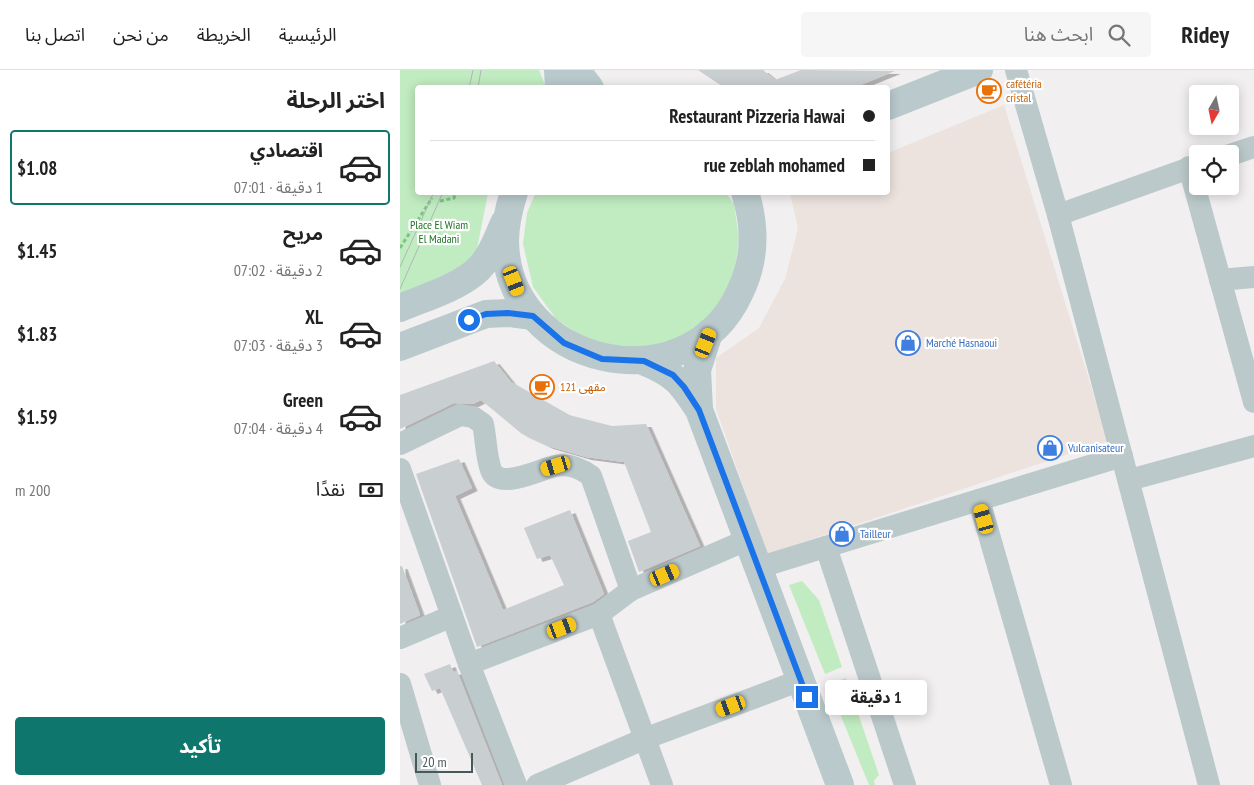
<!DOCTYPE html>
<html lang="ar">
<head>
<meta charset="utf-8">
<style>
	:root { --surface:#fff; --page:#f6f6f6; --text:#222; --muted:#767676; --line:#e0e0e0; --accent:#0f766e }
	body { margin:0; font-family:"PT Sans Narrow","Noto Sans Arabic",sans-serif; background:var(--page); color:var(--text); direction:rtl; height:100vh; display:flex; flex-direction:column; font-size:19px; white-space:nowrap }
	* { box-sizing:border-box; margin:0 }
	p { font-size:16px; color:var(--muted) }
	.icon { flex:none; width:28px; height:28px; fill:none; stroke:currentColor; stroke-width:2; stroke-linecap:round; stroke-linejoin:round }
	.map { position:relative; flex:1; overflow:hidden; direction:ltr }
	.details { display:flex; flex-direction:column; background:var(--surface); width:400px }
	.details>* { flex:none }
	.banner { position:absolute; left:15px; top:15px; width:475px; height:110px; border-radius:5px; box-shadow:0 2px 12px #0003; direction:rtl; display:grid; align-content:center; height:110px; padding:0 15px; background:var(--surface) }
	.needle { width:32px; rotate:189deg }
	.fabs { position:absolute; left:789px; top:15px; display:grid; gap:10px }
	.fabs a { display:grid; place-items:center; width:50px; height:50px; border-radius:5px; background:var(--surface); box-shadow:0 2px 12px #0003; font-size:25px }
	.scale { position:absolute; left:15px; bottom:12px; width:58px; box-sizing:border-box; padding-left:5px; border:2px solid #48595a; border-top:0; font-size:14px; line-height:18px; white-space:nowrap; color:#48595a; -webkit-text-stroke:4px #fff; paint-order:stroke }
	.end { position:absolute; width:22px; height:22px; margin:-11px; border:6px solid #1a73e8; background:#fff; box-shadow:0 0 0 2px #fff }
	.from { border-radius:50% }
	.bubble { position:absolute; height:35px; border-radius:5px; background:var(--surface); box-shadow:0 2px 12px #0003; font-size:16px; font-weight:700; line-height:35px; text-align:center; direction:rtl }
	.car { position:absolute; width:15px; height:30px; margin:-15px -8px; border-radius:6px; box-shadow:0 0 4px 1px #0007; background:linear-gradient(#f5c518 24%,#345 0 40%,#f5c518 0 76%,#345 0 86%,#f5c518 0) }
	.banner b { display:flex; align-items:center; gap:18px; height:48px; font-size:19px }
	.banner b+b { border-top:1px solid var(--line) }
	.banner i { width:12px; height:12px; background:var(--text) }
	ul { padding:0; list-style:none }
	li { display:flex; align-items:center; gap:15px; height:75px; margin:0 10px 8px; padding:0 5px; border:2px solid transparent; border-radius:5px }
	li div { flex:1 }
	li b { display:block; font-size:19px }
	li em { font-style:normal; font-weight:700 }
	li.on { border-color:var(--accent) }
	li>.icon { width:45px; height:45px; stroke-width:1.5 }
	h2 { padding:0 15px; font-size:22px; line-height:60px }
	.pay { display:flex; align-items:center; gap:12px; height:55px; padding:0 15px; font-size:19px }
	.pay p { margin-inline-start:auto }
	.cta { display:flex; gap:10px; margin-top:auto; padding:10px 15px }
	.cta a { flex:1; height:58px; border-radius:5px; background:var(--accent); color:#fff; font-size:20px; font-weight:700; line-height:58px; text-align:center }
	header { display:flex; align-items:center; gap:30px; box-sizing:border-box; height:70px; padding:0 25px; background:var(--surface); border-bottom:1px solid var(--line) }
	header strong { font-size:24px }
	nav { display:flex; gap:28px; margin-inline-start:auto; font-size:18px }
	.search { width:350px; height:45px; background:var(--page); display:flex; align-items:center; gap:12px; box-sizing:border-box; padding:0 18px; border-radius:5px; color:var(--muted); font-size:19px }
	main { display:flex; flex:1; min-height:0 }
	.map>svg:first-child { display:block }
	.commercial { fill:#ece3de }
	.green { fill:#c1ebc1 }
	.building { fill:#c9ced0; filter:url(#shadow) }
	.lines { fill:none; stroke-linecap:round; stroke-linejoin:round }
	.path { stroke:#7cc684; stroke-width:3; stroke-dasharray:4 2.5; stroke-linecap:butt }
	.minor { stroke:#bbc9ca; stroke-width:22 }
	.secondary { stroke:#b9c9cc; stroke-width:28 }
	.tram { stroke:#b1b7b8; stroke-width:1 }
	.route { stroke:#1a73e8; stroke-width:6 }
	.labels { text-anchor:middle; stroke-width:4.5; stroke-linejoin:round; paint-order:stroke }
	.food-label { font-size:12px; fill:#c56008; stroke:#fff; text-anchor:start }
	.park-label { font-size:12px; fill:#1f7528; stroke:#fff }
	.shop-label { font-size:12px; fill:#366cbe; stroke:#fff; text-anchor:start }
</style>
</head>
<body>
<header>
<strong>Ridey</strong>
<div class="search"><svg class="icon" aria-label="search" viewBox="0 0 24 24"><circle cx="10" cy="10" r="6"/><path d="M15 15l6 6"/></svg>ابحث هنا</div>
<nav><a>الرئيسية</a><a>الخريطة</a><a>من نحن</a><a>اتصل بنا</a></nav>
</header>
<main>
<div class="map">
<svg width="854" height="715" viewBox="0 0 854 715">
	<defs>
		<filter id="shadow"><feDropShadow dx="5.5" dy="3" stdDeviation="0" flood-color="#0004"/></filter>
	</defs>
	<rect width="100%" height="100%" fill="#f1eff0"/>
	<polygon class="commercial" points="604,35 708,371 367,484 316,339 316,288 359,258 385,209 398,158 390,123 488,122 488,83"/>
	<g class="green">
		<polygon points="0,0 139,0 146,17 18,18 18,122 88,123 76,184 75,210 0,243"/>
		<polygon points="136,122 326,123 334,134 339,169 334,207 312,243 284,267 252,278 223,280 185,268 156,249 133,217 123,174 127,143"/>
		<polygon points="402,511 419,530 442,597 425,604 389,515"/>
		<polygon points="446,608 479,705 474,710 475,715 469,715 428,614"/>
	</g>
	<g class="building">
		<polygon points="298,0 363,0 375,10 401,0 495,1 453,18 325,18"/>
		<polygon points="94,291 111,312 169,345 212,356 246,354 300,476 239,502 228,471 251,462 224,392 186,387 148,376 122,364 81,330 73,334 54,333 0,359 0,325"/>
		<polygon points="59,389 72,418 55,426 103,540 164,515 150,485 137,489 124,458 170,440 204,524 193,532 77,577 16,404"/>
		<polygon points="0,496 2,496 20,545 0,554"/>
		<polygon points="50,594 53,602 57,601 102,715 82,715 40,618 32,621 24,604"/>
	</g>
	<g class="lines">
		<g class="path">
			<polyline points="40,131 54,128 56,122"/>
			<polyline points="0,178 32,128"/>
		</g>
		<g class="minor">
			<polyline points="616,0 658,145 809,715"/>
			<polyline points="830,85 854,77"/>
			<polyline points="789,97 854,332"/>
			<polyline points="658,145 798,95"/>
			<polyline points="820,210 854,207"/>
			<path d="M0 374 60 345 73 347 83 354C86 368 86 387 91 400 99 421 140 399 155 396 169 393 180 398 191 406L231 520"/>
			<polyline points="0,399 69,594 116,715"/>
			<polyline points="729,410 854,376"/>
			<polyline points="579,430 661,715"/>
			<polyline points="426,477 505,715"/>
			<polyline points="360,497 722,386"/>
			<polyline points="199,544 262,715"/>
			<polyline points="0,568 52,546"/>
			<polyline points="69,594 199,544 231,520 349,469"/>
			<polyline points="0,614 30,715"/>
			<polyline points="137,715 244,669 401,610"/>
		</g>
		<g class="secondary">
			<polyline points="158,0 159,18"/>
			<polyline points="176,0 190,18"/>
			<polyline points="488,36 579,0"/>
			<path d="M114 122C109 138 105 154 105 171 107 296 287 338 340 222 356 189 356 157 345 122"/>
			<path d="M0 238C24 228 54 219 74 203 89 191 97 170 104 153"/>
			<polyline points="0,277 86,244 108,243 133,246"/>
			<path d="M243 291C275 304 281 312 299 340L440 715"/>
			<polyline points="299,339 297,300 309,263"/>
		</g>
		<g class="tram">
			<polyline points="69,18 73,0"/>
			<polyline points="78,18 81,0"/>
			<polyline points="0,197 34,122"/>
			<polyline points="0,219 43,122"/>
		</g>
	</g>
	<g class="lines">
		<polyline class="route" points="69,250 86,244 108,243 133,246 164,273 202,289 244,291 273,305 284,317 299,340 407,627"/>
	</g>
	<defs>
		<symbol id="cafe-ring" viewBox="-11 -11 22 22"><circle r="9.5" fill="#fff" stroke="#e8710a" stroke-width="1.5"/><path d="M-5.5-4.5H6V0H3Q3 3.5 0 3.5H-2.5Q-5.5 3.5-5.5 0ZM3-3.2v2h1.7v-2ZM-6 4.5H4V6H-6Z" fill="#e8710a"/></symbol>
		<symbol id="shop-ring" viewBox="-11 -11 22 22"><circle r="9.5" fill="#fff" stroke="#3f7fe0" stroke-width="1.5"/><path d="M-5-2.5h2.3a2.7 3.5 0 0 1 5.4 0H5L5.5 6h-11ZM-1.5-2.5h3a1.5 2.3 0 0 0-3 0Z" fill="#3f7fe0"/></symbol>
	</defs>
	<g fill-rule="evenodd">
		<use href="#cafe-ring" x="575" y="7" width="28" height="28"/>
		<use href="#shop-ring" x="494" y="259" width="28" height="28"/>
		<use href="#cafe-ring" x="128" y="303" width="28" height="28"/>
		<use href="#shop-ring" x="636" y="364" width="28" height="28"/>
		<use href="#shop-ring" x="428" y="450" width="28" height="28"/>
	</g>
	<g class="labels">
		<g class="food-label">
			<text x="606" y="18">cafétéria<tspan x="606" dy="14">cristal</tspan></text>
			<text x="160" y="321">مقهى 121</text>
		</g>
		<g class="park-label">
			<text x="39" y="159">Place El Wiam<tspan x="39" dy="14">El Madani</tspan></text>
		</g>
		<g class="shop-label">
			<text x="526" y="277">Marché Hasnaoui</text>
			<text x="668" y="382">Vulcanisateur</text>
			<text x="460" y="468">Tailleur</text>
		</g>
	</g>
</svg>
<div class="fabs">
<a><svg class="needle" viewBox="-14 -14 28 28"><path d="M0-13l5 13h-10z" fill="#e53935"/><path d="M0 13l5-13h-10z" fill="#767676"/></svg></a>
<a><svg class="icon" aria-label="locate" viewBox="0 0 24 24"><circle cx="12" cy="12" r="6"/><path d="M12 2v4M12 18v4M2 12h4M18 12h4"/></svg></a>
</div>
<div class="scale">20 m</div>
<i class="end from" style="left:69px;top:250px"></i>
<i class="end" style="left:407px;top:627px"></i>
<div class="bubble" style="left:425px;top:610px;width:102px">1 دقيقة</div>
<i class="car" style="left:114px;top:211px;rotate:159deg"></i>
<i class="car" style="left:306px;top:273px;rotate:22deg"></i>
<i class="car" style="left:156px;top:396px;rotate:253deg"></i>
<i class="car" style="left:584px;top:449px;rotate:344deg"></i>
<i class="car" style="left:265px;top:505px;rotate:67deg"></i>
<i class="car" style="left:162px;top:558px;rotate:69deg"></i>
<i class="car" style="left:331px;top:636px;rotate:250deg"></i>
<div class="banner">
<b><i class="from"></i>Restaurant Pizzeria Hawai</b>
<b><i></i>rue zeblah mohamed</b>
</div>
</div>
<section class="details">
<h2>اختر الرحلة</h2>
<ul>
<li class="on"><svg class="icon" aria-label="car" viewBox="0 0 24 24"><path d="M5 17H2v-5l4-1 3-4h7l3 4 3 1v5h-3M9 17h6M6 11h13"/><circle cx="7" cy="17" r="2"/><circle cx="17" cy="17" r="2"/></svg><div><b>اقتصادي</b><p>1 دقيقة · 07:01</p></div><em>$1.08</em></li>
<li><svg class="icon" aria-label="car" viewBox="0 0 24 24"><path d="M5 17H2v-5l4-1 3-4h7l3 4 3 1v5h-3M9 17h6M6 11h13"/><circle cx="7" cy="17" r="2"/><circle cx="17" cy="17" r="2"/></svg><div><b>مريح</b><p>2 دقيقة · 07:02</p></div><em>$1.45</em></li>
<li><svg class="icon" aria-label="car" viewBox="0 0 24 24"><path d="M5 17H2v-5l4-1 3-4h7l3 4 3 1v5h-3M9 17h6M6 11h13"/><circle cx="7" cy="17" r="2"/><circle cx="17" cy="17" r="2"/></svg><div><b>XL</b><p>3 دقيقة · 07:03</p></div><em>$1.83</em></li>
<li><svg class="icon" aria-label="car" viewBox="0 0 24 24"><path d="M5 17H2v-5l4-1 3-4h7l3 4 3 1v5h-3M9 17h6M6 11h13"/><circle cx="7" cy="17" r="2"/><circle cx="17" cy="17" r="2"/></svg><div><b>Green</b><p>4 دقيقة · 07:04</p></div><em>$1.59</em></li>
</ul>
<div class="pay"><svg class="icon" aria-label="cash" viewBox="0 0 24 24"><path d="M3 7h18v10H3z"/><circle cx="12" cy="12" r="2"/></svg>نقدًا<p>200 m</p></div>
<div class="cta"><a>تأكيد</a></div>
</section>
</main>
</body>
</html>
